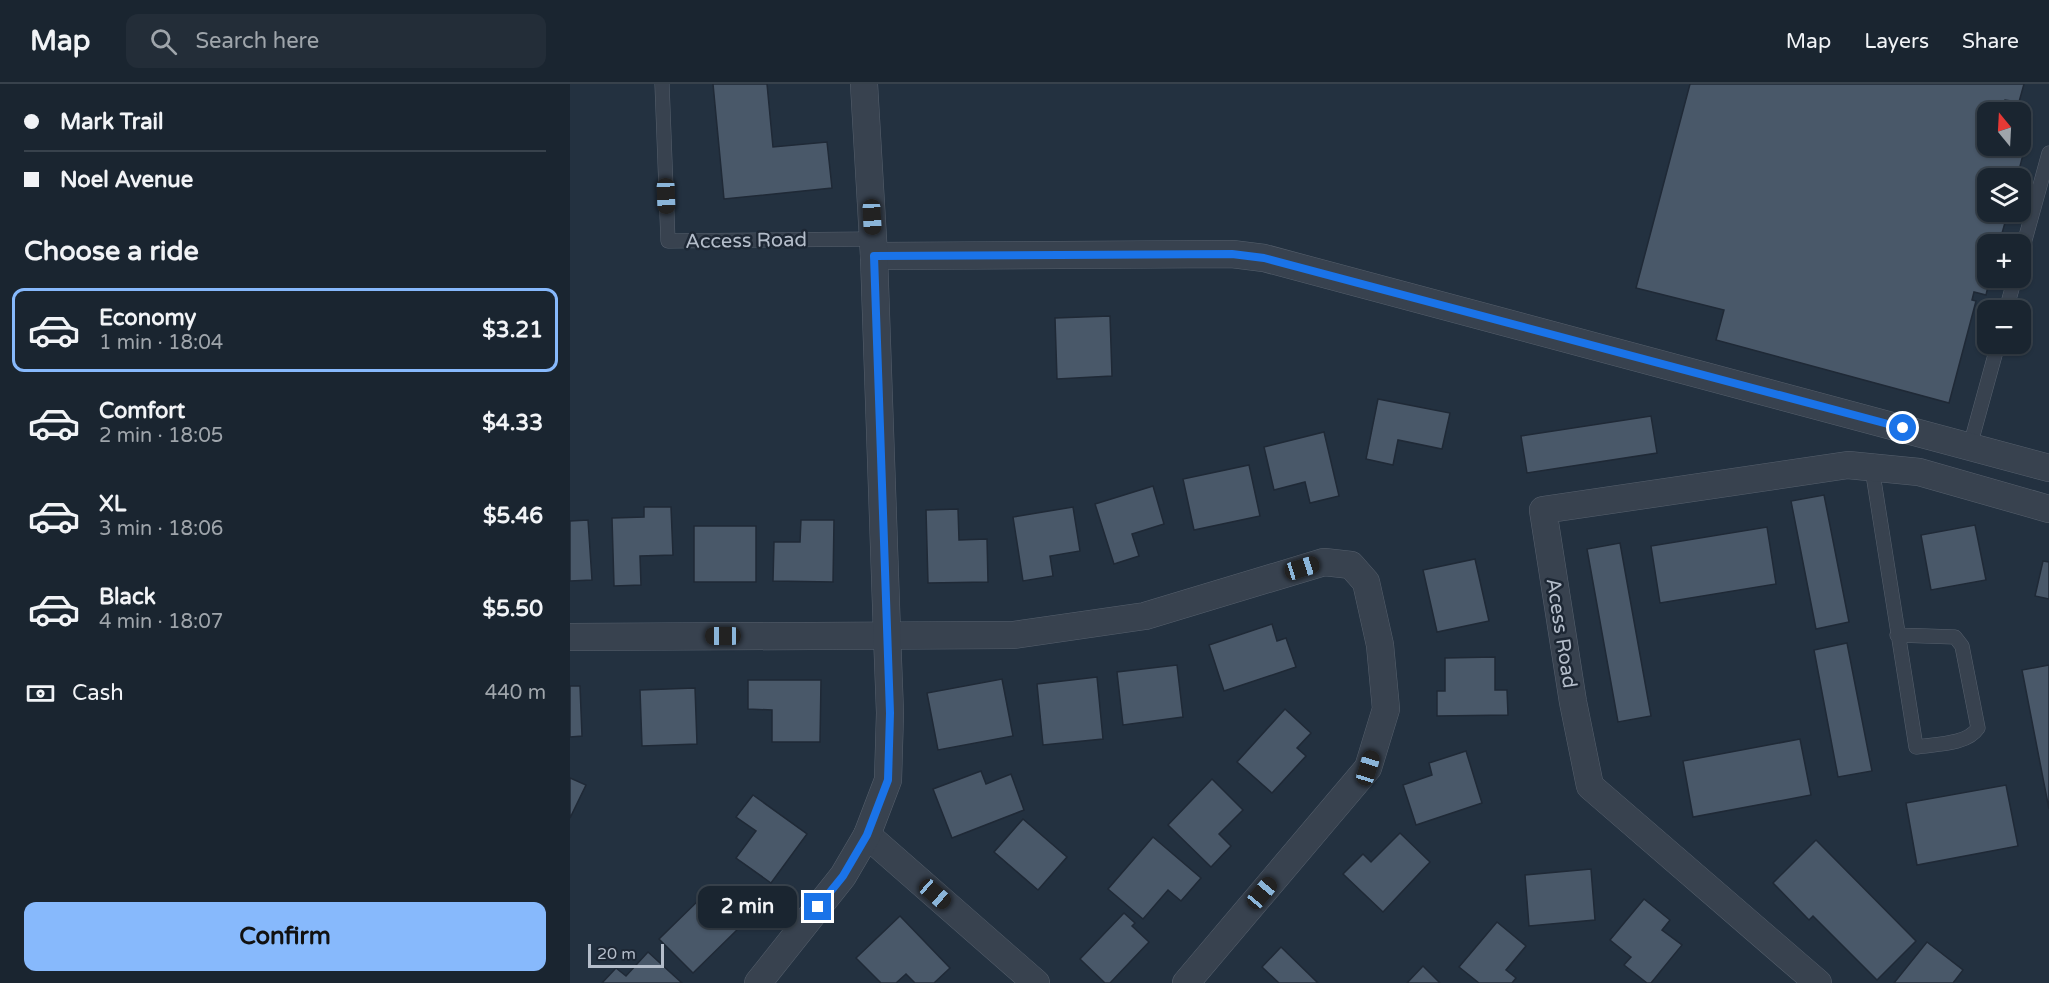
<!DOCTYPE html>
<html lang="en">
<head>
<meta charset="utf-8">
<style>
	:root { --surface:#1a2530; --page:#232d38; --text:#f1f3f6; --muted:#9fa5ab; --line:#38424c; --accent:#87b9fc }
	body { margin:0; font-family:"Varela Round",sans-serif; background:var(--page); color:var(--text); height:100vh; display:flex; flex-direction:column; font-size:22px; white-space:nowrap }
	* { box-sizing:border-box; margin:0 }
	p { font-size:20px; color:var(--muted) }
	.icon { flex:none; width:33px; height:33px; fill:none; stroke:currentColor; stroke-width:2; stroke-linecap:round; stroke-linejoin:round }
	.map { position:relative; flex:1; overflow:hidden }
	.sheet { display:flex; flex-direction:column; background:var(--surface); width:570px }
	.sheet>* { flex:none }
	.hud { display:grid; align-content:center; height:132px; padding:0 24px; background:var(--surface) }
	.needle { width:39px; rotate:342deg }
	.tools { position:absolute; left:1407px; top:18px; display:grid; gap:12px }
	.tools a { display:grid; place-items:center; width:54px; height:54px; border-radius:12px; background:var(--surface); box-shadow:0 2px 4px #0004,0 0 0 2px var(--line); font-size:30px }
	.scale { position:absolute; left:18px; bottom:15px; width:76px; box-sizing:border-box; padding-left:6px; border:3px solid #b4bdca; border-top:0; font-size:16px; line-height:21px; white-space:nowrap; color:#b4bdca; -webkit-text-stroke:4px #1d2734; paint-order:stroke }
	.end { position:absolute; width:27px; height:27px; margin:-14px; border:8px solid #1a73e8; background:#fff; box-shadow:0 0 0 3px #fff }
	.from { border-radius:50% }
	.bubble { position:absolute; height:42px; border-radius:12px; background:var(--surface); box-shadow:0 2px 4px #0004,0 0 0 2px var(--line); font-size:20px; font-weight:700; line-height:42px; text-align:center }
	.car { position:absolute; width:18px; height:36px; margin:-18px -9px; border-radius:8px; box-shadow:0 0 4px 2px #0007; background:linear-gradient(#222 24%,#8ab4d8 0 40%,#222 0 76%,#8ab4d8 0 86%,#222 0) }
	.hud b { display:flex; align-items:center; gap:21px; height:57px; font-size:22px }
	.hud b+b { border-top:2px solid var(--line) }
	.hud i { width:15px; height:15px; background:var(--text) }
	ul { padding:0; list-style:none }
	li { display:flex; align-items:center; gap:18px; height:84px; margin:0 12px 9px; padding:0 12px; border:3px solid transparent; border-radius:12px }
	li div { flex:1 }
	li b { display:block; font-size:22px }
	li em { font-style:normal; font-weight:700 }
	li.current { border-color:var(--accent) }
	li>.icon { width:54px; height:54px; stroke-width:1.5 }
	h2 { padding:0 24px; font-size:27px; line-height:72px }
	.pay { display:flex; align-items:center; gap:15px; height:66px; padding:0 24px; font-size:22px }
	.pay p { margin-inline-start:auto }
	.action { display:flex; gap:12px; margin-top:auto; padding:12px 24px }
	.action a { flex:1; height:69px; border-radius:12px; background:var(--accent); color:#111; font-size:24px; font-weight:700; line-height:69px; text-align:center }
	header { display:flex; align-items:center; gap:36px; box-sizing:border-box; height:84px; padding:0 30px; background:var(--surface); border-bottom:2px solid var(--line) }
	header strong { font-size:28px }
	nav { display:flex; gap:33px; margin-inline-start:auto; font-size:21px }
	.search { width:420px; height:54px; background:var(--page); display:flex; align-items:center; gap:15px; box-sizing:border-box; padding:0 21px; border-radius:12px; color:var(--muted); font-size:22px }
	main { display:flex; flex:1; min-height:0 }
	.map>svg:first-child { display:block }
	.building { fill:#495869; stroke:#1f2936; stroke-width:1.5 }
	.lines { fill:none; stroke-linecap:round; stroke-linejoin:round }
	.service-casing { stroke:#56606d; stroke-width:15 }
	.minor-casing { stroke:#56606d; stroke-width:28 }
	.service { stroke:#38424f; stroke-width:14 }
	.minor { stroke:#38424f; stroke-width:27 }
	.route { stroke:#1a73e8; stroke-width:8 }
	.labels { text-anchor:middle; stroke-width:5; stroke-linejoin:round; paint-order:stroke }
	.street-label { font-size:20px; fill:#b4bdca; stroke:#1d2734 }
</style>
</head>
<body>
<header>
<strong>Map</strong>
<div class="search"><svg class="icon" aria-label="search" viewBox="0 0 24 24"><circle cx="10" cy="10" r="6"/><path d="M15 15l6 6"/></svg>Search here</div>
<nav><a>Map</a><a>Layers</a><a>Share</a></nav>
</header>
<main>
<section class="sheet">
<div class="hud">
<b><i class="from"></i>Mark Trail</b>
<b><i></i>Noel Avenue</b>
</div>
<h2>Choose a ride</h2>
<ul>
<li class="current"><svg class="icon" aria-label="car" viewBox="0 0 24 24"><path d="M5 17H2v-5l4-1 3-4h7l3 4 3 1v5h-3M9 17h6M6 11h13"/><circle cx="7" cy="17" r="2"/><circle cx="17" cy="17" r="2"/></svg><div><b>Economy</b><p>1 min · 18:04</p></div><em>$3.21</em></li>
<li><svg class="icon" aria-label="car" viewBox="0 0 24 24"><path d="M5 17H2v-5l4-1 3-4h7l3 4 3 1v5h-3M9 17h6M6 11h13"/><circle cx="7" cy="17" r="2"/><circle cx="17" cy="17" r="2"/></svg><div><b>Comfort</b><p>2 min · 18:05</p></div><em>$4.33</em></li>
<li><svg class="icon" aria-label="car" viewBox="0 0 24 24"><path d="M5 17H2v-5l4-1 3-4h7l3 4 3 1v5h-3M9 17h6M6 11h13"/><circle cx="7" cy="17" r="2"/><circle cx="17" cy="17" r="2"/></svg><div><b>XL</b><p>3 min · 18:06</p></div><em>$5.46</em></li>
<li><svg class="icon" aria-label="car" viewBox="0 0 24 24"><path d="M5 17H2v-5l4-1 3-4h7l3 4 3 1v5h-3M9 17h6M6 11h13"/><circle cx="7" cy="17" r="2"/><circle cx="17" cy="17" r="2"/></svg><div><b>Black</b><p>4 min · 18:07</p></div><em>$5.50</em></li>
</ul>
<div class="pay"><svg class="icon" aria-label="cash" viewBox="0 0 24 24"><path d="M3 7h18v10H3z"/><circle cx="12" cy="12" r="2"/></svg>Cash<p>440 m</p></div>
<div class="action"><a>Confirm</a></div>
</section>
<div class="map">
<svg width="1479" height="899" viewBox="0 0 1479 899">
	<rect width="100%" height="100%" fill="#233140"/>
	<g class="building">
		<polygon points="143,0 197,0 203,63 257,58 262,104 154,115"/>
		<polygon points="1120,0 1454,0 1449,18 1435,16 1432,28 1418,28 1418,62 1455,63 1447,94 1418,94 1418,128 1438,128 1429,160 1418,160 1418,194 1420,194 1416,211 1404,208 1402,216 1406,217 1379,319 1146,256 1154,226 1066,204"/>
		<polygon points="540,232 542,292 487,295 485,234"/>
		<polygon points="808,315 880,329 872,365 828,356 823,381 796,375"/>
		<polygon points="1081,332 1087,369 957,389 951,352"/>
		<polygon points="754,348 769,412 740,419 735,398 704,406 694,363"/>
		<polygon points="679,381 690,432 624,446 613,395"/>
		<polygon points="583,402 594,440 562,450 569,472 544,480 525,420"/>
		<polygon points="1254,411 1279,538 1246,545 1221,417"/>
		<polygon points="74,423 101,423 103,471 70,472 71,501 44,502 42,434 74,433"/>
		<polygon points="503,423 510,467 480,472 483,492 453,497 443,433"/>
		<polygon points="388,425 389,456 417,455 418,498 358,499 356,426"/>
		<polygon points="18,436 22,496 0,497 0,437"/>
		<polygon points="231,436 264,436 263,498 203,497 204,458 230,458"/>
		<polygon points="1405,441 1416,496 1361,506 1351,451"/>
		<rect x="124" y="442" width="62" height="56"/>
		<polygon points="1197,443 1206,500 1090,519 1081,462"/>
		<polygon points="1050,459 1081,632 1048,638 1017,465"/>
		<polygon points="905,475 919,537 867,548 853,486"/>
		<polygon points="1473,477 1479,478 1479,515 1465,512"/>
		<polygon points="702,540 707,557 716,554 726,583 654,607 639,561"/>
		<polygon points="1277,559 1302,687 1268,693 1244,566"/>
		<polygon points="925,573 925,606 937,606 938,631 867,632 867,607 875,607 875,574"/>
		<polygon points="607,581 613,633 553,641 547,588"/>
		<polygon points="1479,581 1479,725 1452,586"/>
		<polygon points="527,593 533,655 473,661 467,600"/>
		<polygon points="432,595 443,652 368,666 357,609"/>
		<polygon points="178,596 251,596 250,658 202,658 202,626 178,625"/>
		<polygon points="0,602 10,602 12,652 0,653"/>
		<polygon points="125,604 127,660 72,662 70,606"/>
		<polygon points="715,625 741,649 727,664 736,672 702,709 667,678"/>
		<polygon points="1230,655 1241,711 1123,733 1113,677"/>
		<polygon points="896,667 912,719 846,741 833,701 862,691 859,679"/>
		<polygon points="411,687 416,700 441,690 454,726 382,754 363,705"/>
		<polygon points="0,694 16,701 0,734"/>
		<polygon points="642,695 673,726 649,750 661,762 641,783 598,741"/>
		<polygon points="1436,701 1448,762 1347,781 1336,719"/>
		<polygon points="183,711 237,750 201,799 166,774 186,747 166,733"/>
		<polygon points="453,735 497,773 468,806 424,768"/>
		<polygon points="830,749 860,778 813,828 773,790 793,770 801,778"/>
		<polygon points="583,753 631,794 611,817 598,806 573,835 538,805"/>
		<polygon points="1246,756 1346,857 1307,896 1243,832 1239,836 1203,799"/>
		<polygon points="1021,785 1025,836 959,842 955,791"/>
		<polygon points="136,809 170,843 123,889 89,855"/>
		<polygon points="1074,815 1100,836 1092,846 1112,861 1081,899 1077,899 1054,881 1061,873 1040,856"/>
		<polygon points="554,829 565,839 562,842 579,858 540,899 535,899 510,875"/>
		<polygon points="330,832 380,884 364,899 345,899 336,890 326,899 311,899 286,874"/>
		<polygon points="927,838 956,862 936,886 946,894 942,899 909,899 889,883"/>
		<polygon points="1357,858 1393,886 1383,899 1324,899"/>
		<polygon points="711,863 748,899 709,899 692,883"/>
		<polygon points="78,868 112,899 32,899 46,884 56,892"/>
		<polygon points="853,882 870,899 837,899"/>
	</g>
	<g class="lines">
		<defs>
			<g id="service">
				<polyline points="92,0 98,157 303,155"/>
				<polyline points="1450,174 1479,69"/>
				<polyline points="1436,226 1445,194"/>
				<polyline points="1400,362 1428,260"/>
				<path d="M1302 384 1346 663C1365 660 1397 661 1408 644L1392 562 1385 553 1327 551"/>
			</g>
			<g id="minor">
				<polyline points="304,172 662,170 694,174 1479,384"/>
				<polyline points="0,553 443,551 575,532 754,478 781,481 796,498 810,561 816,625 798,684 616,899"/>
				<polyline points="297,751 466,899"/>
				<polyline points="188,899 273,792 297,751 318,696 320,629 317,550 304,172 294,0"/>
				<polyline points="1248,899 1020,702 1003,618 973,426 1278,381 1349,388 1479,425"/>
			</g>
		</defs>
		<use href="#service" class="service-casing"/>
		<use href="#minor" class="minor-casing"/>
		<use href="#service" class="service"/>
		<use href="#minor" class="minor"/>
	</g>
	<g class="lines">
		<polyline class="route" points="248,823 273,792 297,751 318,696 320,629 304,172 662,170 694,174 1333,344"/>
	</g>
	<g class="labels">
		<g class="street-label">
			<text transform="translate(176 156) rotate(-1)" y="7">Access Road</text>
			<text transform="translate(992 549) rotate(81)" y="7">Acess Road</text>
		</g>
	</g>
</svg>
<div class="tools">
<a><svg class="needle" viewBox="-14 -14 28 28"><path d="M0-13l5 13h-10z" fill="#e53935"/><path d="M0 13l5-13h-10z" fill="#9fa5ab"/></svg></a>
<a><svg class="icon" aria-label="layers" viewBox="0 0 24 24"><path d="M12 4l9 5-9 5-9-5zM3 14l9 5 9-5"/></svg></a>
<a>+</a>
<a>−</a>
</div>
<div class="scale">20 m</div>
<i class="end from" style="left:1333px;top:344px"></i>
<i class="end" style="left:248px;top:823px"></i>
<div class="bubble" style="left:128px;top:802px;width:99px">2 min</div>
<i class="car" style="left:96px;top:112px;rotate:178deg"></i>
<i class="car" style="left:302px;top:133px;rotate:177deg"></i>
<i class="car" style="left:732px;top:484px;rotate:73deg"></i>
<i class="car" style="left:153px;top:552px;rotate:270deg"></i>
<i class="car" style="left:798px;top:684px;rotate:17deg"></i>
<i class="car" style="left:692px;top:809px;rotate:40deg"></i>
<i class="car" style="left:365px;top:810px;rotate:131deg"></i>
</div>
</main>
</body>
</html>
